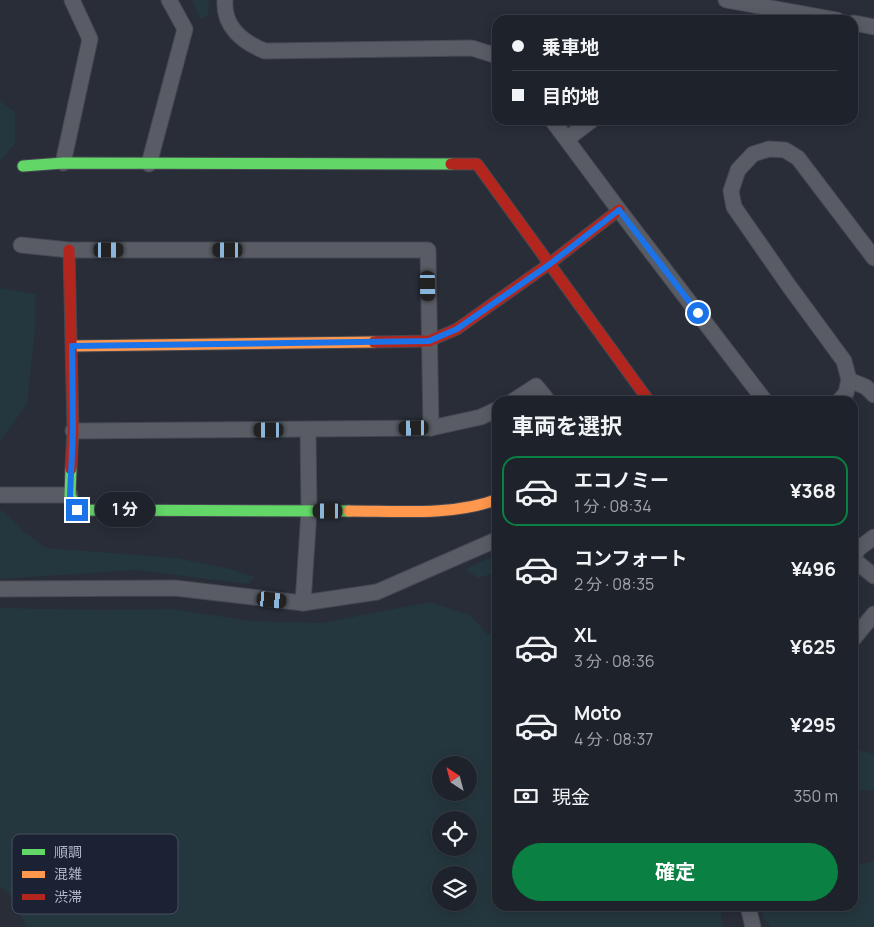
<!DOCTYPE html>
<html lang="ja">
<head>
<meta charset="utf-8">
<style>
	:root { --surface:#1e222a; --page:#262a32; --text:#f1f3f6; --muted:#a1a4a8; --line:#3c3f47; --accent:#0b8043 }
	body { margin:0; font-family:Manrope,"Noto Sans JP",sans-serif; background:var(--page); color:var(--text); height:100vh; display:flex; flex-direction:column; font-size:19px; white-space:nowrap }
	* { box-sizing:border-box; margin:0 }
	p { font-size:16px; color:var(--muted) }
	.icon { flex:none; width:28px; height:28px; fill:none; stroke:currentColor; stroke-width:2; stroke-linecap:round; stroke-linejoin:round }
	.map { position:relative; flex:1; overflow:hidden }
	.panel { position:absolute; left:492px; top:396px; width:366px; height:515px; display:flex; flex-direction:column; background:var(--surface); border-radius:15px; box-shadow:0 2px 12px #0003,0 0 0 1px var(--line) }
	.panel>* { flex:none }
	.top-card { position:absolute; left:492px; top:15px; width:366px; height:110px; border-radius:15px; box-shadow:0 2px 12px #0003,0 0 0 1px var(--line); display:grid; align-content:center; height:110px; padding:0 20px; background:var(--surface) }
	.needle { width:32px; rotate:324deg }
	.controls { position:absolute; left:432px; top:756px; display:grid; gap:10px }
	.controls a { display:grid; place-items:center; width:45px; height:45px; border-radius:50%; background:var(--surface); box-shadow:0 2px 12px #0003,0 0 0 1px var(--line); font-size:25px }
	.end { position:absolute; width:22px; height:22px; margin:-11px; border:6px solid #1a73e8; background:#fff; box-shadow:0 0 0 2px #fff }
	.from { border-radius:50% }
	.bubble { position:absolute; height:35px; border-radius:18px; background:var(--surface); box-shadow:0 2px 12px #0003,0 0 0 1px var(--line); font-size:16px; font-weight:700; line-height:35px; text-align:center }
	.car { position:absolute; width:15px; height:30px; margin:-15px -8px; border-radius:6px; box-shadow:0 0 4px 1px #0007; background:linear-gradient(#222 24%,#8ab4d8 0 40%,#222 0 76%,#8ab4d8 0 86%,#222 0) }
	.top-card b { display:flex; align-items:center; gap:18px; height:48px; font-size:19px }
	.top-card b+b { border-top:1px solid var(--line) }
	.top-card i { width:12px; height:12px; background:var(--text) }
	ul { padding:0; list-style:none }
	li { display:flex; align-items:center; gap:15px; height:70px; margin:0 10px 8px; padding:0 10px; border:2px solid transparent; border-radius:15px }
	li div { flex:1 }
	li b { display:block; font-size:19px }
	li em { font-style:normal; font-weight:700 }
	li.current { border-color:var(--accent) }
	li>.icon { width:45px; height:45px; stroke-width:1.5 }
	h2 { padding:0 20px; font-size:22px; line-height:60px }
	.pay { display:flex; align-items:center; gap:12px; height:55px; padding:0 20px; font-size:19px }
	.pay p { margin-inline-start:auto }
	.button { display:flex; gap:10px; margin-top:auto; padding:10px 20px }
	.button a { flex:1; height:58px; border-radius:30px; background:var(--accent); color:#fff; font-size:20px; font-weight:700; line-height:58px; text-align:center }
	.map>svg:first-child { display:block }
	.green { fill:#25373e; fill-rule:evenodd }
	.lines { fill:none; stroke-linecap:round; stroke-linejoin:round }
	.street-casing { stroke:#454851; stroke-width:17 }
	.fast-casing { stroke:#454851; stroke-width:13 }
	.slow-casing { stroke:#454851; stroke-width:13 }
	.jam-casing { stroke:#454851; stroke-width:13 }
	.street { stroke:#595c65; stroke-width:15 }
	.fast { stroke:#63d668; stroke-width:11 }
	.slow { stroke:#ff974d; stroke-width:11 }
	.jam { stroke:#b3261e; stroke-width:11 }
	.route { stroke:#1a73e8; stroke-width:6 }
	.key { fill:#1b2233; stroke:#484f60; stroke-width:1 }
	.key-label { font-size:14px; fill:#b2b8c9 }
</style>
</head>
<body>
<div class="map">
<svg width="874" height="927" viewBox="0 0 874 927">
	<rect width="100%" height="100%" fill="#282d38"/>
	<g class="green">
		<polygon points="192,0 209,0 208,15 200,19"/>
		<polygon points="0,101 15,112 15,143 0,162"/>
		<polygon points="0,288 35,294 35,328 27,404 0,441"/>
		<polygon points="0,511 3,511 23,531 46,548 176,558 230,569 255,577 248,584 136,570 0,579"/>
		<polygon points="497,555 497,572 478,578 465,569"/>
		<path d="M430 602 471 616 488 635 497 629 498 906H720L722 923 724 927H26L15 899 0 886V608L101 610 172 609 251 621 322 623ZM441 765H469V792H441ZM441 820H469V848H441ZM441 875H469V902H441Z"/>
		<polygon points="854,749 874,754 874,790 854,790"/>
		<polygon points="874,861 874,927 771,927 763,918 762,906 854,906 854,866"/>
	</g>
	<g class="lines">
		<defs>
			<g id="street">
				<path d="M225 0C223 26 242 42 265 51L472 48 494 55 498 58"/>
				<polyline points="726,0 837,20"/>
				<polyline points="854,23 874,27"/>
				<polyline points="552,120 619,210 765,401"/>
				<polyline points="567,139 592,120"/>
				<polyline points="63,163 90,39 72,0"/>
				<polyline points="149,164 185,29 169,0"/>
				<polyline points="21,245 69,250 428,250 431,428"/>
				<polyline points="849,380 866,387 874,395"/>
				<polyline points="513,401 536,386 548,401"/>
				<polyline points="839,401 846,393 849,380 844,361 789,286 734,207 731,191 738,170 753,154 769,149 785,150 798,158 874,258"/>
				<polyline points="73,431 431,428 481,417 498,409"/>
				<polyline points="0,495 70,495"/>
				<polyline points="854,557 858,549 874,537"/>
				<polyline points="854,560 874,576"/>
				<polyline points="0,589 175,588 303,603 377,592 498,539"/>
				<polyline points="303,603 309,511 308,430"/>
				<polyline points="854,638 874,614"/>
				<polyline points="748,906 753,927"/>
			</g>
			<g id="fast">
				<polyline points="23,166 63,163 451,164"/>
				<polyline points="71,469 70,495 77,510 349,511"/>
			</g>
			<g id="slow">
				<polyline points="72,346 374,342"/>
				<path d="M349 511C396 511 455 516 498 499"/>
			</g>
			<g id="jam">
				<polyline points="451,164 477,164 649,401"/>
				<polyline points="69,250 73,431 71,469"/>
				<polyline points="374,342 429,341 457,329 549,264 619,210"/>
			</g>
		</defs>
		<use href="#street" class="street-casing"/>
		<use href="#fast" class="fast-casing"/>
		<use href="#slow" class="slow-casing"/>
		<use href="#jam" class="jam-casing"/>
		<use href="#street" class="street"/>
		<use href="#fast" class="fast"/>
		<use href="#slow" class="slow"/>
		<use href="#jam" class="jam"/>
	</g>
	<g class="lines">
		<polyline class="route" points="77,510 70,496 73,430 72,346 429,341 457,329 550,264 619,210 698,313"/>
	</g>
	<rect x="12" y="834" width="166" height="80" rx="8" class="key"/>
	<rect x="22" y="849" width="23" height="6" fill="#63d668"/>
	<rect x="22" y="871" width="23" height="7" fill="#ff974d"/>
	<rect x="22" y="894" width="23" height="6" fill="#b3261e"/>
	<g class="key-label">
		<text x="54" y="857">順調</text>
		<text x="54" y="879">混雑</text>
		<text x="54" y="902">渋滞</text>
	</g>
</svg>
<div class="controls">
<a><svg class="needle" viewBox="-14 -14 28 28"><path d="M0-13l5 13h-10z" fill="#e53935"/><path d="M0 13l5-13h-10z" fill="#a1a4a8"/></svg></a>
<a><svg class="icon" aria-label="locate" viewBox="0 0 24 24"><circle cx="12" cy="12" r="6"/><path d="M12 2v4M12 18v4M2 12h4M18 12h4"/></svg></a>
<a><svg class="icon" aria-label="layers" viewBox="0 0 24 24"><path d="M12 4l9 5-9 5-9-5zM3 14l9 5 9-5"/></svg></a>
</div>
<i class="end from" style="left:698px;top:313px"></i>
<i class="end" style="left:77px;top:510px"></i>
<div class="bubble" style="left:95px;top:492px;width:60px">1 分</div>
<i class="car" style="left:109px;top:250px;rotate:90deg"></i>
<i class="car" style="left:228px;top:250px;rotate:270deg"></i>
<i class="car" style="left:428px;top:286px;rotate:179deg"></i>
<i class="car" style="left:414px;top:428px;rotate:269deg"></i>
<i class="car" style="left:269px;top:430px;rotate:270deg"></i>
<i class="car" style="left:328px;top:511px;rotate:270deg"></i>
<i class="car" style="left:272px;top:600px;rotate:96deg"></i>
<div class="top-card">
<b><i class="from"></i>乗車地</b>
<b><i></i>目的地</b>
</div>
<section class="panel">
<h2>車両を選択</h2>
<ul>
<li class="current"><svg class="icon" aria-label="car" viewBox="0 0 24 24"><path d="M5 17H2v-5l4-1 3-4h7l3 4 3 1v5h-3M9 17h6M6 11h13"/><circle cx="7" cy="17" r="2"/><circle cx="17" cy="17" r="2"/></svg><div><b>エコノミー</b><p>1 分 · 08:34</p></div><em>¥368</em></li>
<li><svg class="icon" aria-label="car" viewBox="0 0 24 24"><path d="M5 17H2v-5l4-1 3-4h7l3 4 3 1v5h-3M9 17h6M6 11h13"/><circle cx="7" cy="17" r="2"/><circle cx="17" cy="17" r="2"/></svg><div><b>コンフォート</b><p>2 分 · 08:35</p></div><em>¥496</em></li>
<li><svg class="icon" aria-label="car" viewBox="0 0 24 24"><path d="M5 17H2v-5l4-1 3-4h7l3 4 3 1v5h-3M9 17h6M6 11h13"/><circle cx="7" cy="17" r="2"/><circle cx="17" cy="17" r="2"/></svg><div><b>XL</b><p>3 分 · 08:36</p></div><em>¥625</em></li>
<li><svg class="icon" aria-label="car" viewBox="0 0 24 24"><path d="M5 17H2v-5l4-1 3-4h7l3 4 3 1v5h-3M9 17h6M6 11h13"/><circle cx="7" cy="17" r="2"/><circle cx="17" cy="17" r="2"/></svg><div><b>Moto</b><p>4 分 · 08:37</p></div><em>¥295</em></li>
</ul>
<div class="pay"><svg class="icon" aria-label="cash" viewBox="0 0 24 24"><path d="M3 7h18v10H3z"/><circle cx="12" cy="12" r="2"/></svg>現金<p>350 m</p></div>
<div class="button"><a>確定</a></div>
</section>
</div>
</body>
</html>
